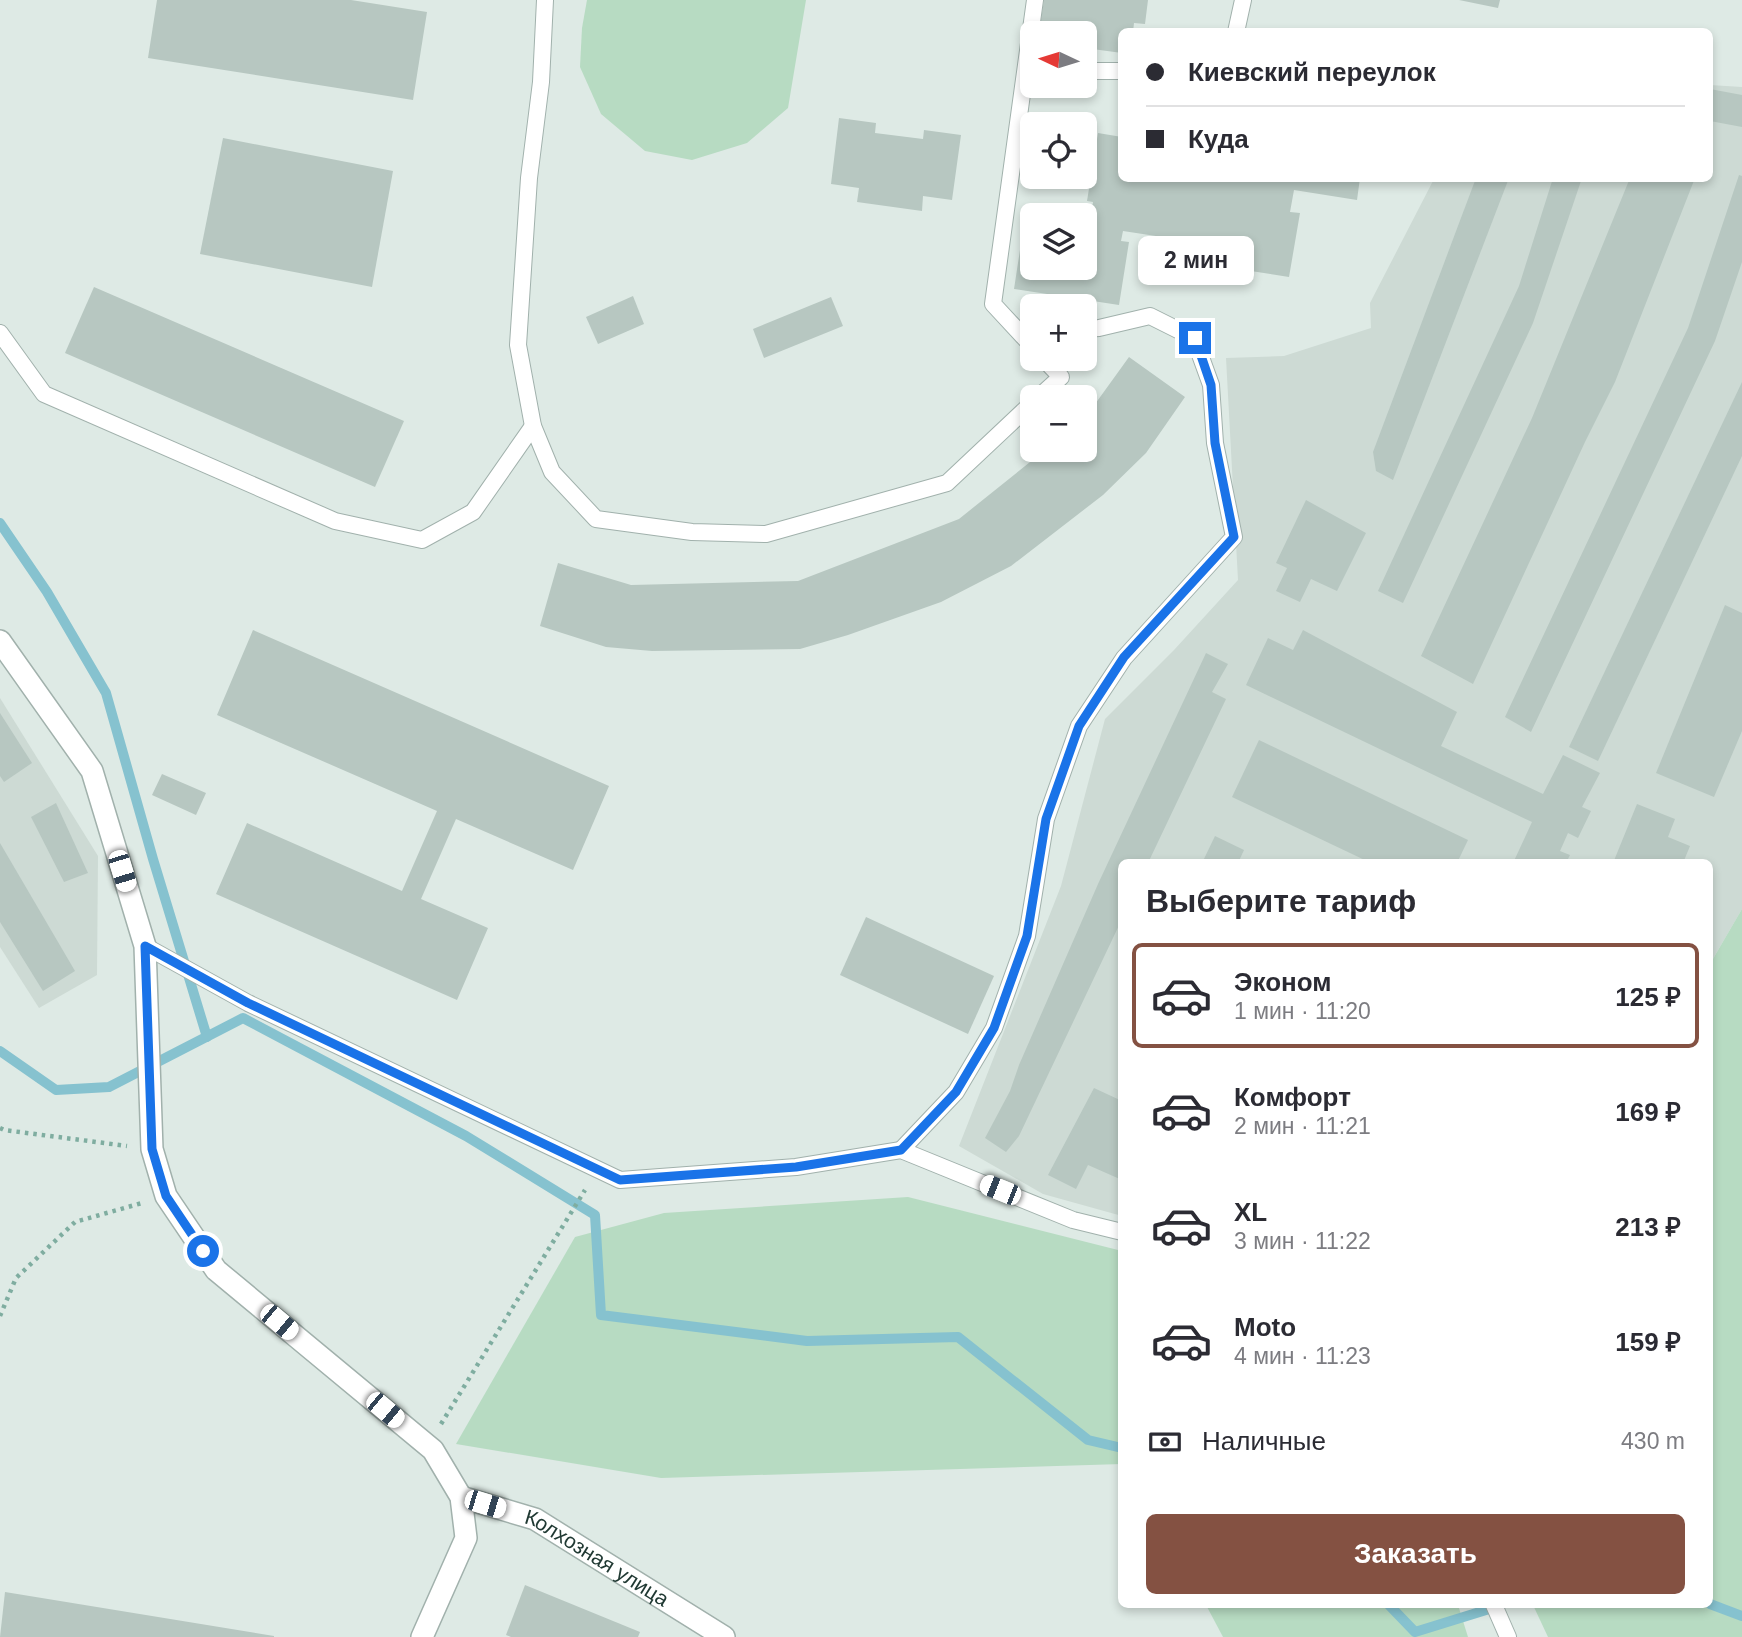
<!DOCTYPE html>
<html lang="ru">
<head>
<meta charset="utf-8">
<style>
	:root { --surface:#fff; --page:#f7f7f7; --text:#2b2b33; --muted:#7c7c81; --line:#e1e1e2; --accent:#845142 }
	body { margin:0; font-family:Helvetica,sans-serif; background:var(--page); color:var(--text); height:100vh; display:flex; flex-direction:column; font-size:26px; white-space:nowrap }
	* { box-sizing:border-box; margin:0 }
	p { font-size:23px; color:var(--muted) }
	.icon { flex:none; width:38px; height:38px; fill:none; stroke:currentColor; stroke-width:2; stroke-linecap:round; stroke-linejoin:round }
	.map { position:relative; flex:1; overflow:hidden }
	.drawer { position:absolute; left:1118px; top:859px; width:595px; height:749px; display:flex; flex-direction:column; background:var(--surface); border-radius:10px; box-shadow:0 4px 10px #0003 }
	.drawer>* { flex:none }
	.banner { position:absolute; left:1118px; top:28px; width:595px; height:154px; border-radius:10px; box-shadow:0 4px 10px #0003; display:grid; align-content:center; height:154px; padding:0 28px; background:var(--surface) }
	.needle { width:46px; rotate:274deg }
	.buttons { position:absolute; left:1020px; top:21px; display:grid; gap:14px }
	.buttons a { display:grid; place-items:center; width:77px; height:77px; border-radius:10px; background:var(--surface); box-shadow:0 4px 10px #0003; font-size:35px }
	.end { position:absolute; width:32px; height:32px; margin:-16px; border:9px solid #1a73e8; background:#fff; box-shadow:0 0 0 4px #fff }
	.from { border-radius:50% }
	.bubble { position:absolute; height:49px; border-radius:10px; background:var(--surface); box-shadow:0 4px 10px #0003; font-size:23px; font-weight:700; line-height:49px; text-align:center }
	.car { position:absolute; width:21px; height:42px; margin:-21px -10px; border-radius:9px; box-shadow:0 0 5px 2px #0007; background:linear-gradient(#fff 24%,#345 0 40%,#fff 0 76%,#345 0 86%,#fff 0) }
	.banner b { display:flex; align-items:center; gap:24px; height:66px; font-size:26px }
	.banner b+b { border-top:2px solid var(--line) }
	.banner i { width:18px; height:18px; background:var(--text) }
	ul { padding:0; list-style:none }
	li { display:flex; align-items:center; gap:21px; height:105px; margin:0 14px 10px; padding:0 14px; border:4px solid transparent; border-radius:10px }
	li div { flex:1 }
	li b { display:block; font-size:26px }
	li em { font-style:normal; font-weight:700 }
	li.active { border-color:var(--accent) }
	li>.icon { width:63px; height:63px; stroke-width:1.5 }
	h2 { padding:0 28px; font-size:32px; line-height:84px }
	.pay { display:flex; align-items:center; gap:18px; height:77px; padding:0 28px; font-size:26px }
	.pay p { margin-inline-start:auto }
	.primary-button { display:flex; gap:14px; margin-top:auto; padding:14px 28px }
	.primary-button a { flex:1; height:80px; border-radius:10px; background:var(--accent); color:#fff; font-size:28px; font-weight:700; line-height:80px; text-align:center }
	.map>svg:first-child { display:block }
	.built { fill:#cddad4 }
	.green { fill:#b7dbc2 }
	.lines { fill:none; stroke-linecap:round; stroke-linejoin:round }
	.stream { stroke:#86c2cf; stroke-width:10 }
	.building { fill:#b7c7c1 }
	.service-casing { stroke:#a1b1ac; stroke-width:18 }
	.minor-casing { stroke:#a1b1ac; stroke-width:24 }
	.path { stroke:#7fada0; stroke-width:4.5; stroke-dasharray:3.5 5; stroke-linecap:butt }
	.service { stroke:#fff; stroke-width:16 }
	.minor { stroke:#fff; stroke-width:21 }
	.route { stroke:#1a73e8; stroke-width:9 }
	.labels { text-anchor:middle; stroke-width:7; stroke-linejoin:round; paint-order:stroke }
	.street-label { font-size:21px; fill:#203933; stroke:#eef7f3 }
</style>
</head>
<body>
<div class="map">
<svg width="1742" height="1637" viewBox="0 0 1742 1637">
	<rect width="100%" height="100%" fill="#deeae5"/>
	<g class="built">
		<polygon points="1710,85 1742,87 1742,909 1710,964 1710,863 1122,863 1122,1216 1043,1194 959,1146 1061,886 1105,719 1174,650 1238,580 1226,358 1284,356 1371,328 1370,303 1434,179 1710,178"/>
		<polygon points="0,698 98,856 97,975 39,1008 0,947"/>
	</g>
	<g class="green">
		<polygon points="587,0 806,0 788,108 747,143 692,160 645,151 601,114 580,67 582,28"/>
		<polygon points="1742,909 1742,1637 1548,1637 1533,1605 1710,1605 1710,964"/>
		<polygon points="908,1197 1122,1251 1122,1464 661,1478 456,1444 575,1237 664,1213"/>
		<polygon points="1206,1605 1458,1605 1468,1637 1223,1637"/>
	</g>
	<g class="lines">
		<g class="stream">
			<polyline points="0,523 47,592 106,693 153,859 207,1037"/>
			<polyline points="0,1051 56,1090 109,1087 243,1018 466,1136 595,1215 601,1315 807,1341 958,1337 1088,1440 1122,1448"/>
			<polyline points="1710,1604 1742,1616"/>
			<polyline points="1389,1605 1415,1632 1499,1606"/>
		</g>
	</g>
	<g class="building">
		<polygon points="157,0 351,0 427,12 413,100 148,58"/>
		<polygon points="1044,0 1148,0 1145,24 1134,23 1133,32 1122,32 1122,53 1085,48 1085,33 1039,33"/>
		<polygon points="1459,0 1500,0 1498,8"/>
		<polygon points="1710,89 1742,95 1742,127 1710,121"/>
		<polygon points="839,118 876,123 875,133 923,139 924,130 961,135 952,200 923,196 922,211 857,202 859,188 831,184"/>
		<polygon points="1098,133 1122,137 1122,178 1360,178 1357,200 1294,190 1290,212 1300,213 1289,277 1225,267 1228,247 1123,231 1121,241 1129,242 1119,305 1014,289 1026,211 1045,214 1032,215 1032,268 1085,268 1085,220 1090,221 1093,202 1087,201"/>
		<polygon points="223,138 393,171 372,287 200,254"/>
		<polygon points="1739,175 1742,176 1742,262 1715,341 1531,732 1505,717 1688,328"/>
		<polygon points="1476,178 1509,178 1393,480 1376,471 1373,452"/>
		<polygon points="1553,178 1582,178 1533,323 1403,603 1378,591 1519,286"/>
		<polygon points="1630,178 1695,178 1615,382 1585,442 1473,684 1421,656 1532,418"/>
		<polygon points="94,287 404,421 375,487 65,353"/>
		<polygon points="633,296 644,324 598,344 586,317"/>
		<polygon points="831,297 843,326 764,358 753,329"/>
		<polygon points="1129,357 1185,397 1146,453 1103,495 1011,566 941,602 848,635 800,649 652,651 606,647 540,626 558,563 631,585 798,581 959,519 1045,450 1085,450 1085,418"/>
		<polygon points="1742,382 1742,456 1598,761 1569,747"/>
		<polygon points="1306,500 1366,533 1337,591 1311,579 1300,602 1276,591 1287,568 1276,563"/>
		<polygon points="1725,605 1742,613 1742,731 1714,797 1656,773"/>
		<polygon points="253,630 609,786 573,870 456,819 421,899 488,928 457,1000 216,894 247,823 402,891 437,811 217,715"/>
		<polygon points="1303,630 1457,712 1441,746 1543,794 1563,755 1600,773 1582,807 1591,811 1578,838 1568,833 1560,851 1570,855 1566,863 1513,863 1532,822 1246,685 1268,638 1293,650"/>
		<polygon points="1206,653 1228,664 1212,692 1226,699 1148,863 1122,863 1122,919 1019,1136 1006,1152 985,1138 1010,1091 1019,1065 1098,884"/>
		<polygon points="0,713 32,763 4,782 0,776"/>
		<polygon points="1259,740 1468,840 1457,863 1371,863 1232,797"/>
		<polygon points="162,774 206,793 196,815 152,795"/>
		<polygon points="56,803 88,873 64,882 31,817"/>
		<polygon points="1637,804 1675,819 1668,837 1690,846 1683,863 1613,863"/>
		<polygon points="1215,836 1244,850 1238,863 1202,863"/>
		<polygon points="0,843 75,971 43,991 0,922"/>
		<polygon points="866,917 994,976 968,1034 840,975"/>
		<polygon points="1094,1088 1122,1101 1122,1180 1088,1165 1076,1189 1048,1175"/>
		<polygon points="525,1585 640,1632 638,1637 511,1637 506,1635"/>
		<polygon points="5,1592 274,1636 274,1637 0,1637"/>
	</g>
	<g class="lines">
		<defs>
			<g id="service">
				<polyline points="545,0 541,82 529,178 518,345 533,426 552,472 596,519 692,532 766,534 947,483 1032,403"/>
				<polyline points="1236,32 1243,0"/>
				<polyline points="1085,71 1122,71"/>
				<polyline points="0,333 44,394 335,521 422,540 473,512 533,426"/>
				<polyline points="1032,346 993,304 1035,0"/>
				<polyline points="1039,397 1061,377 1044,359"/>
				<polyline points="145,946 248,1003 620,1180 796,1167 901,1150 1073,1220 1122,1232"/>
				<polyline points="901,1150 956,1092 994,1028 1027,936 1046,819 1079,726 1124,658 1234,537 1215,443 1211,385 1194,338 1150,316 1099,328 1085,329"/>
				<polyline points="1494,1605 1508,1637"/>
			</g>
			<g id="minor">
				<polyline points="0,641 92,771 145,946 152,1149 166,1196 216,1270 433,1450 461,1497 466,1538 422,1637"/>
				<path id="s1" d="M461 1497 535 1519 724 1637"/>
			</g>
		</defs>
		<use href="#service" class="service-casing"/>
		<use href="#minor" class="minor-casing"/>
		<g class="path">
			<polyline points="0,1128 4,1130 127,1146"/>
			<polyline points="0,1316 16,1278 75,1222 142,1203"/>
			<polyline points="441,1424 585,1190"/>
		</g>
		<use href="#service" class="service"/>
		<use href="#minor" class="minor"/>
	</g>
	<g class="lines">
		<polyline class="route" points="203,1251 166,1196 152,1149 145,946 248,1003 620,1180 796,1167 901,1150 956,1092 994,1028 1027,936 1046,819 1079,726 1124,657 1234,537 1215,443 1211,385 1195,338"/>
	</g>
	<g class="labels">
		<g class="street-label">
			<text dy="7" stroke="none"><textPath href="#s1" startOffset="150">Колхозная улица</textPath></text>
		</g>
	</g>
</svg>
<div class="buttons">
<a><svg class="needle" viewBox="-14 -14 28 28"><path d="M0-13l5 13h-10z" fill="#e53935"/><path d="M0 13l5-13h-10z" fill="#7c7c81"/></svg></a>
<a><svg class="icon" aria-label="locate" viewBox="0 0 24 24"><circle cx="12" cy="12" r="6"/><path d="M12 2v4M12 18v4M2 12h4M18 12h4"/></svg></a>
<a><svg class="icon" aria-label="layers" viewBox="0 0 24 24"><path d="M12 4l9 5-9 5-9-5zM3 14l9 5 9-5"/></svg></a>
<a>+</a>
<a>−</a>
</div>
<i class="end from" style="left:203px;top:1251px"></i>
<i class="end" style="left:1195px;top:338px"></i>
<div class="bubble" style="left:1138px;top:236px;width:116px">2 мин</div>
<i class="car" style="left:122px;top:871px;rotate:163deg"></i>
<i class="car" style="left:1000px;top:1190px;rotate:292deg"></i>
<i class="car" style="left:279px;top:1322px;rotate:130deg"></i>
<i class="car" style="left:385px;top:1410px;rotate:130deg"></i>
<i class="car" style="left:485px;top:1504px;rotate:107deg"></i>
<div class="banner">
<b><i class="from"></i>Киевский переулок</b>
<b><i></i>Куда</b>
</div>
<section class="drawer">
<h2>Выберите тариф</h2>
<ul>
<li class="active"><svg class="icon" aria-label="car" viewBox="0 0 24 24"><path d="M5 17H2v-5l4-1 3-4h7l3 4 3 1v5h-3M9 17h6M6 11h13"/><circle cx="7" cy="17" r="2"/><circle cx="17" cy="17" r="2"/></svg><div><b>Эконом</b><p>1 мин · 11:20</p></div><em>125 ₽</em></li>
<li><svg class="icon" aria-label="car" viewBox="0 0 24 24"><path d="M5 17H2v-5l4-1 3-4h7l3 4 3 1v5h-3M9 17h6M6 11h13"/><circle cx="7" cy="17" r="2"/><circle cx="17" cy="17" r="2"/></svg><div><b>Комфорт</b><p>2 мин · 11:21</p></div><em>169 ₽</em></li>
<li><svg class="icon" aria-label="car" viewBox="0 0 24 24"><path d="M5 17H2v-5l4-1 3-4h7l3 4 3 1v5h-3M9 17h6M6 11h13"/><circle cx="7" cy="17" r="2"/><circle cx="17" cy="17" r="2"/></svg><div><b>XL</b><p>3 мин · 11:22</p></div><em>213 ₽</em></li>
<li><svg class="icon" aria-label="car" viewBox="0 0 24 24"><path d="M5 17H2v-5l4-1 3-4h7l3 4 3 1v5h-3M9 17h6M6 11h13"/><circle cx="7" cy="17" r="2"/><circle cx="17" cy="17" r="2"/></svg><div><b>Moto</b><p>4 мин · 11:23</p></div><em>159 ₽</em></li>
</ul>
<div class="pay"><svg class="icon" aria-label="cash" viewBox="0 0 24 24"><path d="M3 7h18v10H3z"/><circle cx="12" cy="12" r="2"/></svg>Наличные<p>430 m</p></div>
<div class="primary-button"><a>Заказать</a></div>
</section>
</div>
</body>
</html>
